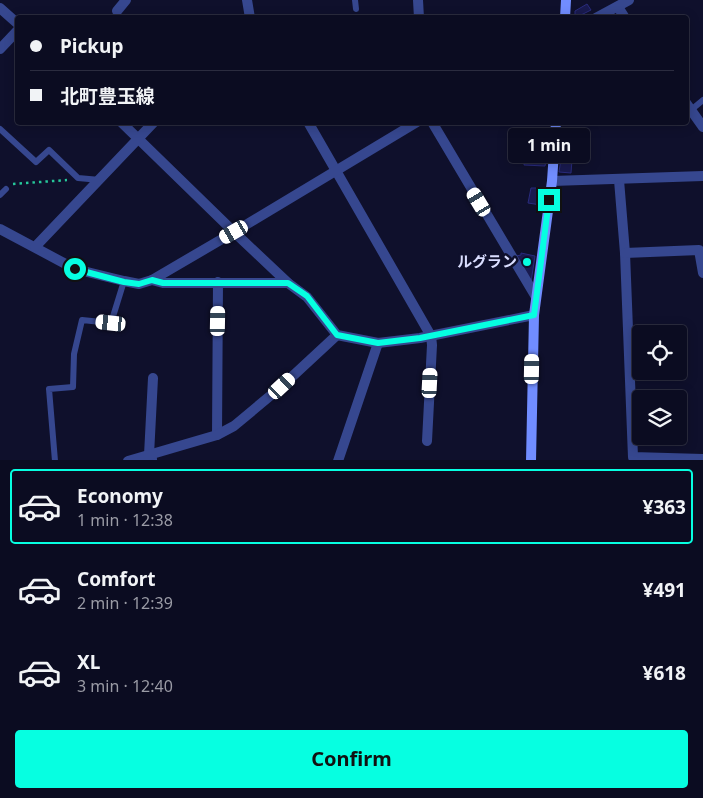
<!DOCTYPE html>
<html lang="en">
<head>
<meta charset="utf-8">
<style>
	:root { --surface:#0b0c21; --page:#191a2e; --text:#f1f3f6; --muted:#9a9ba5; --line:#2b2c3f; --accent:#06ffe1 }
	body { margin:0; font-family:"Noto Sans","Noto Sans JP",sans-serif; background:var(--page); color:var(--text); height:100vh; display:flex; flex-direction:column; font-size:19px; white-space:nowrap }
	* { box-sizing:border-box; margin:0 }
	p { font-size:16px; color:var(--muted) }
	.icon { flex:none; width:28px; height:28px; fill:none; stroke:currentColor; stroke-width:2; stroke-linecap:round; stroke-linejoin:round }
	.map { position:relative; height:460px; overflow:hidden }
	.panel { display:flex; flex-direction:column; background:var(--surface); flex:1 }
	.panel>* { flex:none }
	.guide { position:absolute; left:15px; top:15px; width:674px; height:110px; border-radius:5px; box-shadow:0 2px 12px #0003,0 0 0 1px var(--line); display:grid; align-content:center; height:110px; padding:0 15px; background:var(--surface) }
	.tools { position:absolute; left:632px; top:325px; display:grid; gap:10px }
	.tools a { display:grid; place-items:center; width:55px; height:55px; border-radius:5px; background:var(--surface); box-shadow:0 2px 12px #0003,0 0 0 1px var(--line); font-size:25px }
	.end { position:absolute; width:22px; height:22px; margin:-11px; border:6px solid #06ffe1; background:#111; box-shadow:0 0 0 2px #111 }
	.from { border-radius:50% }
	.bubble { position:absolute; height:35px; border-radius:5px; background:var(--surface); box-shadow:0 2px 12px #0003,0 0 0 1px var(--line); font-size:16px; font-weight:700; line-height:35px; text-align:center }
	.car { position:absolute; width:15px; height:30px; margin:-15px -8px; border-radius:6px; box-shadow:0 0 4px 1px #0007; background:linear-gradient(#fff 24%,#345 0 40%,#fff 0 76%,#345 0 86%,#fff 0) }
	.guide b { display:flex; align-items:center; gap:18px; height:48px; font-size:19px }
	.guide b+b { border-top:1px solid var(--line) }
	.guide i { width:12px; height:12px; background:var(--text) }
	ul { padding:9px 0 0; list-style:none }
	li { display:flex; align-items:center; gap:15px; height:75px; margin:0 10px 8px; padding:0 5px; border:2px solid transparent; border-radius:5px }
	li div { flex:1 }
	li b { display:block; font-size:19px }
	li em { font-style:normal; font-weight:700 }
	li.selected { border-color:var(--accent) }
	li>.icon { width:45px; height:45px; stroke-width:1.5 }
	.primary-button { display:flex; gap:10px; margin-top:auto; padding:10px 15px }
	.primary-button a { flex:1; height:58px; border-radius:5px; background:var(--accent); color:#111; font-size:20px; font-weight:700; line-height:58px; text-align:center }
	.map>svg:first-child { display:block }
	.building { fill:#191a4f; stroke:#292b7d }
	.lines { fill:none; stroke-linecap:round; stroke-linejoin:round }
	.path { stroke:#26c79a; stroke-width:2.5; stroke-dasharray:2.5 4; stroke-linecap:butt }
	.service { stroke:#36478f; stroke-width:6 }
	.minor { stroke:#36478f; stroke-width:10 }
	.tertiary { stroke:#36478f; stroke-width:10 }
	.secondary { stroke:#718dff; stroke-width:10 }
	.route { stroke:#06ffe1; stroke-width:6 }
	.poi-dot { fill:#06ffe1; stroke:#0f102c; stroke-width:2 }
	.labels { text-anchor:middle; stroke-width:5; stroke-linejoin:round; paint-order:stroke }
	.poi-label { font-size:15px; font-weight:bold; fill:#dadeff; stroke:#0f102c; text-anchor:end }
</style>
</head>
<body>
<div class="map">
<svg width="703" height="461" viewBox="0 0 703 461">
	<rect width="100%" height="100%" fill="#0f102c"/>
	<g class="building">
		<polygon points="587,4 591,10 575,18 575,11"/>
		<polygon points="565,138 586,141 584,155 563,152"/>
		<polygon points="525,159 546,160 545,166 524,165"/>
		<polygon points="561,159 572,160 571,173 559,172"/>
		<polygon points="531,188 545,188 541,205 528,203"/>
		<polygon points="521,253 535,256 531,282 516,256 521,255"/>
	</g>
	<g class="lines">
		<polyline class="path" points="13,184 67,180"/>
		<g class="service">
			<polyline points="355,0 356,9"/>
			<polyline points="691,110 703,100"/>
			<polyline points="0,129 36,162 49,150 78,178 100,180"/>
			<polyline points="0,195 6,189"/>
			<polyline points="55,461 49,389 73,387 74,354 82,320 111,323 124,281"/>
		</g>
		<g class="minor">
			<polyline points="247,0 250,18"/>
			<polyline points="418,0 419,18"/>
			<polyline points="618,7 625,18"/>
			<polyline points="0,8 18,24"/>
			<polyline points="117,11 126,0"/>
			<polyline points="0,49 18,30"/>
			<polyline points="686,103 703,127"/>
			<polyline points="121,122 234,232"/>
			<polyline points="308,122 431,336 432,345 427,441"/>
			<polyline points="432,122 536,297"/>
			<polyline points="619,180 625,253 633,457 703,459"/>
			<polyline points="552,181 703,176"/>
			<polyline points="0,229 75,269 124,281 139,284 152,280 163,283 288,283 307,297 337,335 378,343 420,338 534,315"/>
			<polyline points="35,247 154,122"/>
			<polyline points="625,253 699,250 703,273"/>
			<polyline points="217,435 218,282"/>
			<polyline points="152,459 149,455 153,378"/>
			<polyline points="128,461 217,435 234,426 282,386 337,335"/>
			<polyline points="338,461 378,343"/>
		</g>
		<g class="tertiary">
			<polyline points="596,18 629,0"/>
			<polyline points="234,232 288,283"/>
			<polyline points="152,280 234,232 417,122"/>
		</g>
		<g class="secondary">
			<polyline points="565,18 566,0"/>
			<polyline points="531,461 534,315 552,181 556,122"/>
		</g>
	</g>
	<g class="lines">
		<polyline class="route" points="75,269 124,282 139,284 152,280 163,283 288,283 307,296 337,335 378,343 420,338 534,315 549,200"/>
	</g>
	<circle class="poi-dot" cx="527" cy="262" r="5"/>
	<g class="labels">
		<g class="poi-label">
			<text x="517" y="267">ルグラン</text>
		</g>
	</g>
</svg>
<div class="tools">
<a><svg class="icon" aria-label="locate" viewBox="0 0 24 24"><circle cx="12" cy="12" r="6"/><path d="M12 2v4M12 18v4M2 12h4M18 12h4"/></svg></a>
<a><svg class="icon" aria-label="layers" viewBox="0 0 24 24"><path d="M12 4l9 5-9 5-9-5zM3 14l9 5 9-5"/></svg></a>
</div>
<i class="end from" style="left:75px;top:269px"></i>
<i class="end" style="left:549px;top:200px"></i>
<div class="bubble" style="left:508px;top:128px;width:82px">1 min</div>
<i class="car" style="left:479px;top:202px;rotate:329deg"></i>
<i class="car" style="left:234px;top:232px;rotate:240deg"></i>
<i class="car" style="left:218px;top:321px;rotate:1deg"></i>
<i class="car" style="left:111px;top:323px;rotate:276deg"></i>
<i class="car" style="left:532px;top:369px;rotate:1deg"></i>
<i class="car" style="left:430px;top:383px;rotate:3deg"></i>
<i class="car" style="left:282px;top:386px;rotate:47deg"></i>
<div class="guide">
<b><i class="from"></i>Pickup</b>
<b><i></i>北町豊玉線</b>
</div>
</div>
<section class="panel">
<ul>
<li class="selected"><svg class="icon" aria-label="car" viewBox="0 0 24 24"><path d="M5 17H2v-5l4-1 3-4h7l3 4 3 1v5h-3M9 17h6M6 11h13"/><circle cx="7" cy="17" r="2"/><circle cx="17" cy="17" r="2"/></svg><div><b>Economy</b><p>1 min · 12:38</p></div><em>¥363</em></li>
<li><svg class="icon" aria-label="car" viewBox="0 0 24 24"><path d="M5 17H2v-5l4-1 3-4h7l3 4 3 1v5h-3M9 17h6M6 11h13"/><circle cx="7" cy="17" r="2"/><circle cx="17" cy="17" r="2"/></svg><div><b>Comfort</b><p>2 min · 12:39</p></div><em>¥491</em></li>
<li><svg class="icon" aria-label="car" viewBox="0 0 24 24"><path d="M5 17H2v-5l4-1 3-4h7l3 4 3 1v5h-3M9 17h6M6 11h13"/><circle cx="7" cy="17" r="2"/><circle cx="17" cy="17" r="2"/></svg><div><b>XL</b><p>3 min · 12:40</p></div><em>¥618</em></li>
</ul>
<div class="primary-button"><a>Confirm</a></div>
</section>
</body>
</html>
